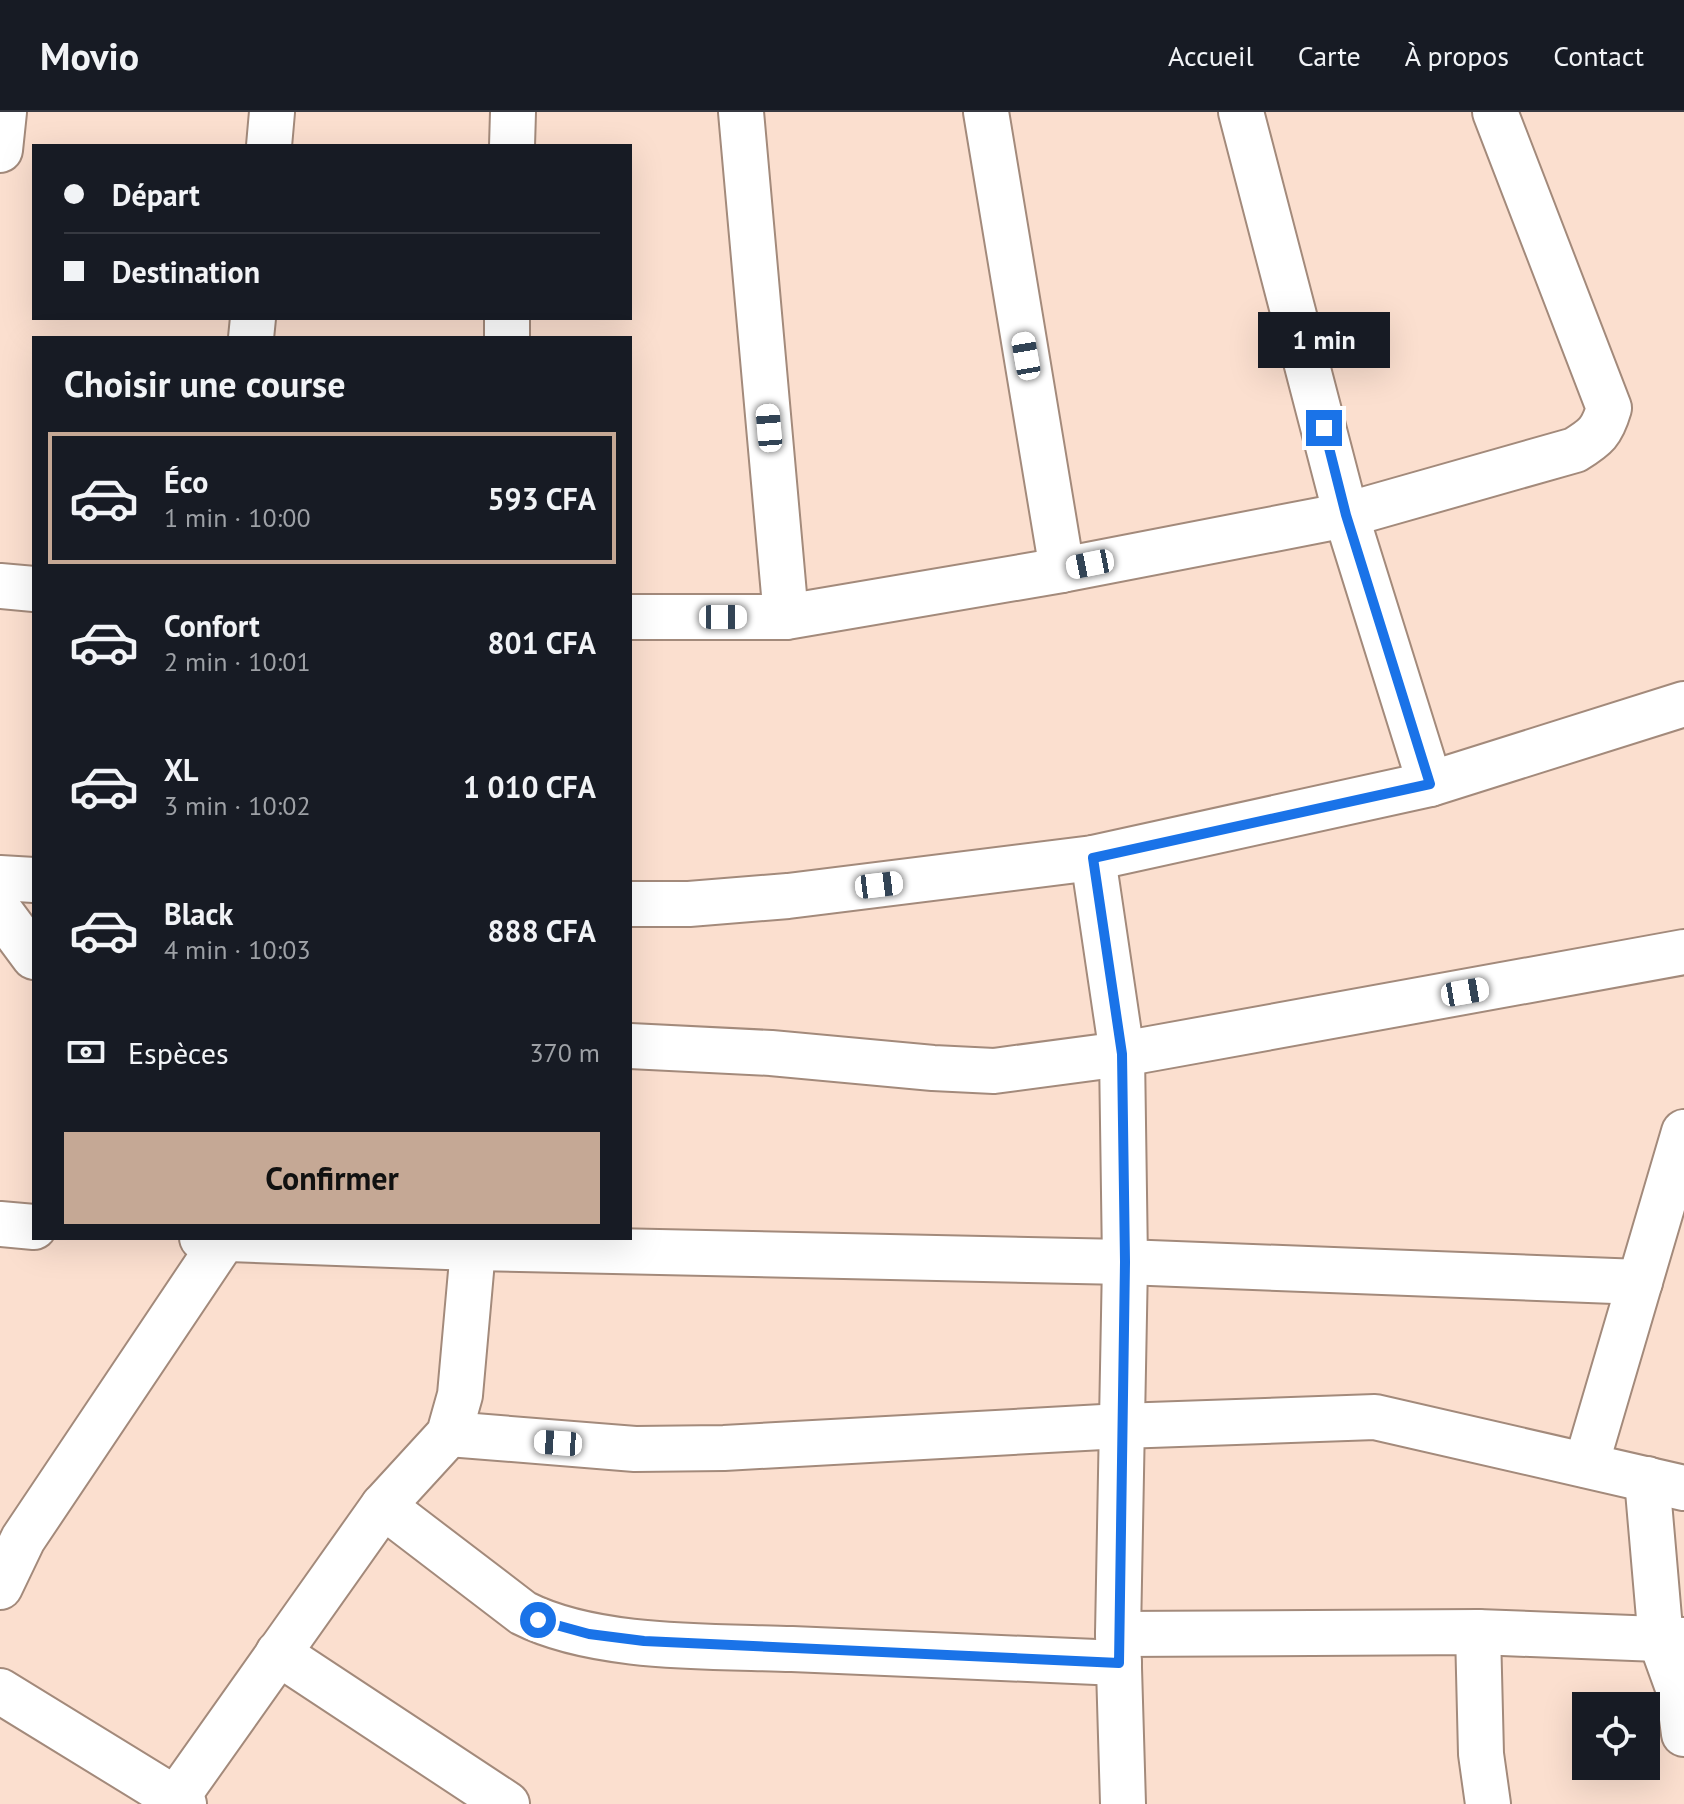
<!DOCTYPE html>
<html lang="fr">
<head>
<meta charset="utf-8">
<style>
	:root { --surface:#171b24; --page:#20242c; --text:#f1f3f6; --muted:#9ea1a6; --line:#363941; --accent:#c5a895 }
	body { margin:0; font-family:"PT Sans",sans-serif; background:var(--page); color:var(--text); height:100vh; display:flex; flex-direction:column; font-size:30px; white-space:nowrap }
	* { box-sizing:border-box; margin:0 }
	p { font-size:26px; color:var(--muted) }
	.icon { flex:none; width:44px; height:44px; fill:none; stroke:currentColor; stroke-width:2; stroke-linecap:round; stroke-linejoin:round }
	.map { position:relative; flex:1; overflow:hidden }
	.details { position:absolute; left:32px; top:224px; width:600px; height:904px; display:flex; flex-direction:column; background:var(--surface); border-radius:0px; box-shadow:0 8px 32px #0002 }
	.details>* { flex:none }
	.guide { position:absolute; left:32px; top:32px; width:600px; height:176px; border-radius:0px; box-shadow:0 8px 32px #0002; display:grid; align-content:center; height:176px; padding:0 32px; background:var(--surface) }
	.fabs { position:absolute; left:1572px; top:1580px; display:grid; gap:16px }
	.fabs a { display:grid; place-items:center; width:88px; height:88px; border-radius:0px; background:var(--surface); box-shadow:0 8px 32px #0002; font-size:40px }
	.end { position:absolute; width:36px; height:36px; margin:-18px; border:10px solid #1a73e8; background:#fff; box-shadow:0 0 0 4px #fff }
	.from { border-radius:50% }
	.bubble { position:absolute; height:56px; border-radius:0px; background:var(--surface); box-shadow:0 8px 32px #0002; font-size:26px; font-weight:600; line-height:56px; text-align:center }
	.car { position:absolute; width:24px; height:48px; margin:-24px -12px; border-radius:10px; box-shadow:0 0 6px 2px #0007; background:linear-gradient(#fff 24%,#345 0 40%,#fff 0 76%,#345 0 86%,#fff 0) }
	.guide b { display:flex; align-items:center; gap:28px; height:76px; font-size:30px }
	.guide b+b { border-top:2px solid var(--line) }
	.guide i { width:20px; height:20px; background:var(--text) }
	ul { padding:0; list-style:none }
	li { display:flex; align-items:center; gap:24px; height:132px; margin:0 16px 12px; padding:0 16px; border:4px solid transparent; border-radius:0px }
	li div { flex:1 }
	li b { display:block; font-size:30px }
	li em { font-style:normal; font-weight:600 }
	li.selected { border-color:var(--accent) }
	li>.icon { width:72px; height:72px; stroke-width:1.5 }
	h2 { padding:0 32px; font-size:36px; line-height:96px }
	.pay { display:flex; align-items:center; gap:20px; height:88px; padding:0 32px; font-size:30px }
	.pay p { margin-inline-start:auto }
	.primary-button { display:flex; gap:16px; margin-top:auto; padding:16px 32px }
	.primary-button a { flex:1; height:92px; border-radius:0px; background:var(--accent); color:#111; font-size:32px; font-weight:600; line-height:92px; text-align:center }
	header { display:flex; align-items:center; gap:48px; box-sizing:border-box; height:112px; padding:0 40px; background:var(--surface); border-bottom:2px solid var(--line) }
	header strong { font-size:38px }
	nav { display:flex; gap:44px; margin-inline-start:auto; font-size:28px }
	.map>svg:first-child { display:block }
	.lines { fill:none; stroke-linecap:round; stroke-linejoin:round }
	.minor-casing { stroke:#a38a7b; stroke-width:48 }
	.minor { stroke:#fff; stroke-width:44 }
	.route { stroke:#1a73e8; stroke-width:10 }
</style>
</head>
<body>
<header>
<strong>Movio</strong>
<nav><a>Accueil</a><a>Carte</a><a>À propos</a><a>Contact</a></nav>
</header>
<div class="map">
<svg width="1684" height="1692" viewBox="0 0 1684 1692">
	<rect width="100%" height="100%" fill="#fbdfcf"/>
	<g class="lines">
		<defs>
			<g id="minor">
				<polyline points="741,0 786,505"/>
				<polyline points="986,0 1062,458"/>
				<polyline points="1241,0 1346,403 1430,672"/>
				<polyline points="269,34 272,0"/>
				<polyline points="512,34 513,0"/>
				<polyline points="0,38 4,0"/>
				<polyline points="251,226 253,206"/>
				<polyline points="507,226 507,206"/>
				<polyline points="0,474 34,477"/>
				<path d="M630 505H786L1062 458 1346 403 1575 338C1596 325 1602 320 1609 296L1495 0"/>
				<polyline points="1093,746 1122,942 1125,1150 1118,1522 1123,1692"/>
				<polyline points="0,766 34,768"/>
				<polyline points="630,792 689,792 788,784 1093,746 1430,672 1684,592"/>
				<polyline points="0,799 34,845"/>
				<polyline points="630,934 771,941 933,956 994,959 1122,942 1684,840"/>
				<polyline points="0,1112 34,1115"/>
				<polyline points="202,1126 474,1136 1125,1150 1640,1170"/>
				<polyline points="449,1322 635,1337 724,1336 1121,1314 1375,1305 1684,1376"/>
				<polyline points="1586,1353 1684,1020"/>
				<polyline points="1647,1367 1661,1529 1678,1576 1684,1622"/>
				<path d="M383 1394 523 1501C596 1538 710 1534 792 1537 901 1542 1010 1546 1119 1551"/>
				<polyline points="0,1475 23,1427 224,1127"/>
				<polyline points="1478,1520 1481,1642 1488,1692"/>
				<polyline points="1118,1522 1478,1520 1684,1528"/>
				<polyline points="278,1541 507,1692"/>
				<polyline points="0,1579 184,1692"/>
				<polyline points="172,1692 383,1394 449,1322 460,1283 474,1126"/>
			</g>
		</defs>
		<use href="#minor" class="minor-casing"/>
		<use href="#minor" class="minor"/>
	</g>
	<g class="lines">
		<polyline class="route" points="538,1508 589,1522 644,1529 1119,1551 1125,1150 1122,942 1093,746 1430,672 1346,403 1324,316"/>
	</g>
</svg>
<div class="fabs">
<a><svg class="icon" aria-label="locate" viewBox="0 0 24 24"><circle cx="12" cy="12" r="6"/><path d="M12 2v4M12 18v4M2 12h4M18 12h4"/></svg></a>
</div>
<i class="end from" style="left:538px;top:1508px"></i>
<i class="end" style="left:1324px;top:316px"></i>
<div class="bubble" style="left:1258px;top:200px;width:132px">1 min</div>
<i class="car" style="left:1026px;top:244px;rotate:350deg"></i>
<i class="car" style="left:769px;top:316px;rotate:355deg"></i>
<i class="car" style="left:1090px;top:452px;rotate:259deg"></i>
<i class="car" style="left:723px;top:505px;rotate:90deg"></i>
<i class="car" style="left:879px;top:773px;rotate:83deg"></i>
<i class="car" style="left:1465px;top:880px;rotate:80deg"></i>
<i class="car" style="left:558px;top:1331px;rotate:274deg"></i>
<div class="guide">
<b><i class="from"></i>Départ</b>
<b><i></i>Destination</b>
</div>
<section class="details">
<h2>Choisir une course</h2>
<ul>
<li class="selected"><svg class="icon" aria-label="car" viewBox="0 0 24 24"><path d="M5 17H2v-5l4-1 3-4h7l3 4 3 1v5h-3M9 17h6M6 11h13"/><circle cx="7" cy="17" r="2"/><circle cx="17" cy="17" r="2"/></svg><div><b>Éco</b><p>1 min · 10:00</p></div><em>593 CFA</em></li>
<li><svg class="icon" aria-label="car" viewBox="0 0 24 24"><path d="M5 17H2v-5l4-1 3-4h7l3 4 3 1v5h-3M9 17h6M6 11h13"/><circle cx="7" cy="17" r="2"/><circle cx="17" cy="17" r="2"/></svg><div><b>Confort</b><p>2 min · 10:01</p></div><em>801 CFA</em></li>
<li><svg class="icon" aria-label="car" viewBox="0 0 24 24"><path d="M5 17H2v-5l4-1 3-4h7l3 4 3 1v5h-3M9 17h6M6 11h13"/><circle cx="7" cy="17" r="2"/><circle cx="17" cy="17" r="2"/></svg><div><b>XL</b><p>3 min · 10:02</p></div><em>1 010 CFA</em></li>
<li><svg class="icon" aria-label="car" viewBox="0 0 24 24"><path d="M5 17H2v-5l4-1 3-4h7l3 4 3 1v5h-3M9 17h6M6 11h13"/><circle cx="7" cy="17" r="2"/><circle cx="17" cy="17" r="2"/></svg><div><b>Black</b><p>4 min · 10:03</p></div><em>888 CFA</em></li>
</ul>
<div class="pay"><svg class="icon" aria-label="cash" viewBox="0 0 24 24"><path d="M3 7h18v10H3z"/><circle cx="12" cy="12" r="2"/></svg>Espèces<p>370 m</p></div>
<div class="primary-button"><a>Confirmer</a></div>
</section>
</div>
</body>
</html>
